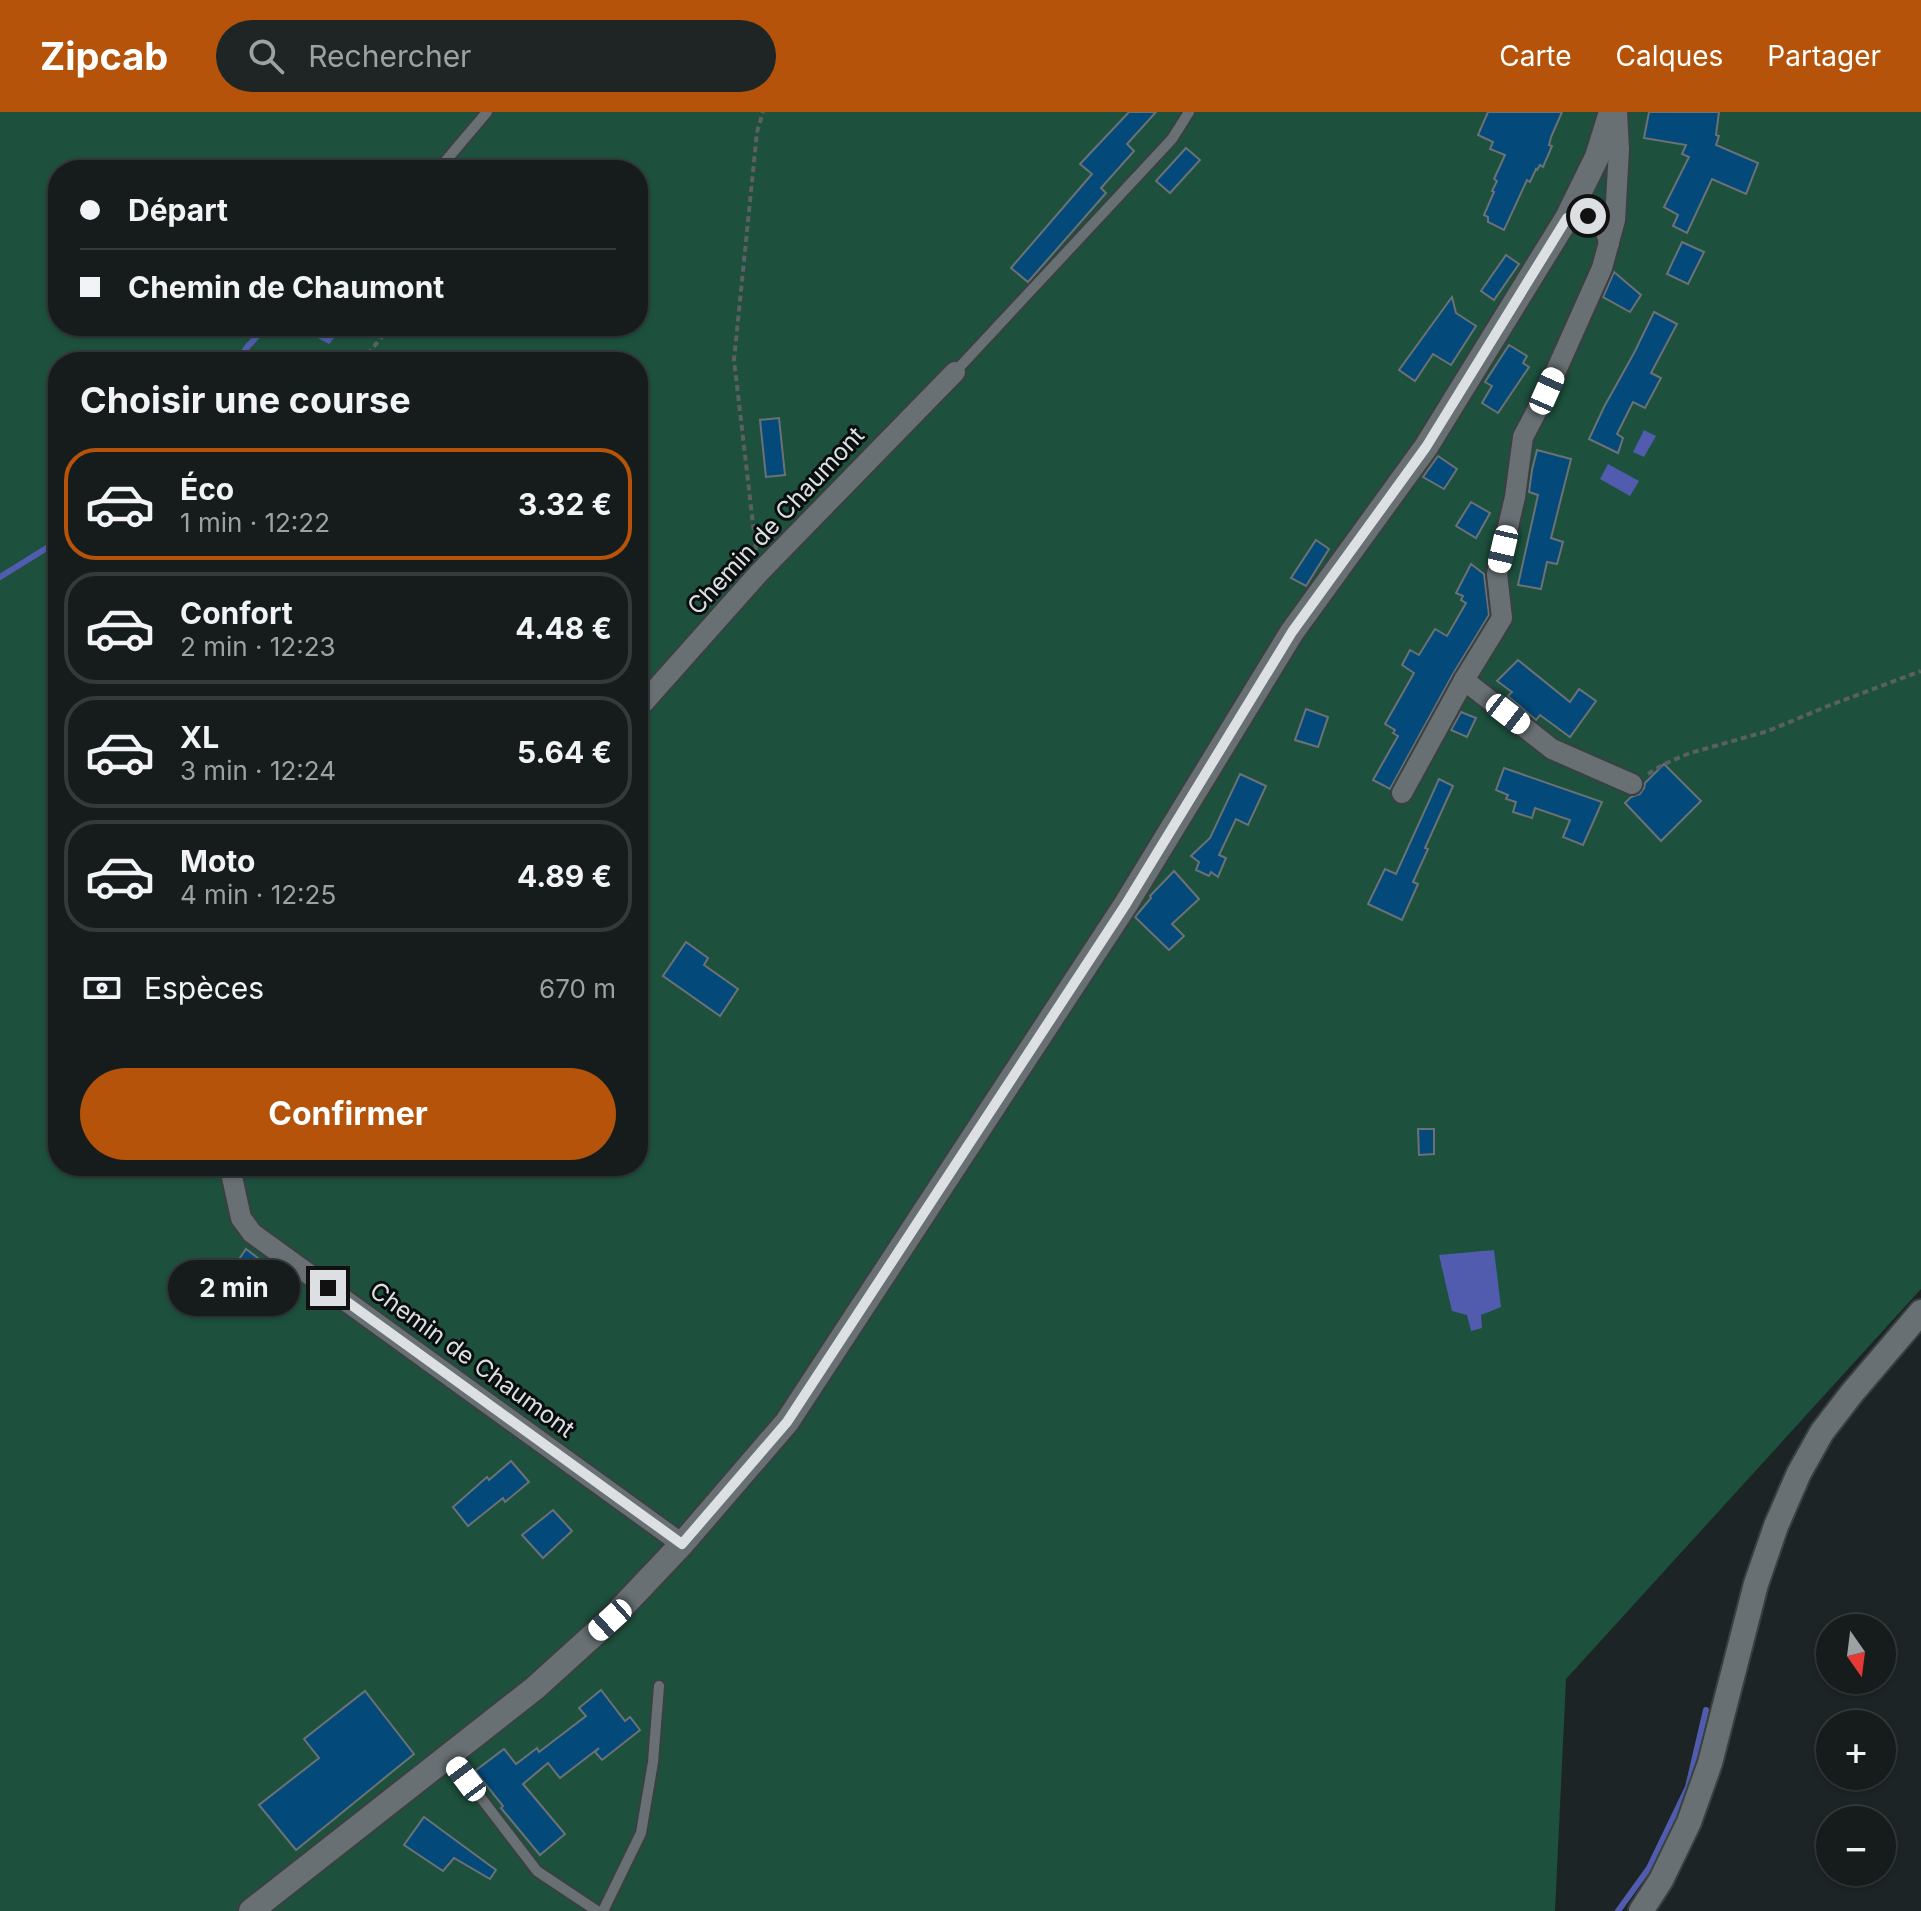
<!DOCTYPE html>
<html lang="fr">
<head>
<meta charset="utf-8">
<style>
	:root { --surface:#161b1c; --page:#1f2425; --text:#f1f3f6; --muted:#9ea1a3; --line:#35393b; --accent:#b45309 }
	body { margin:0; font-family:Inter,sans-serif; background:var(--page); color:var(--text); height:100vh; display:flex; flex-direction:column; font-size:30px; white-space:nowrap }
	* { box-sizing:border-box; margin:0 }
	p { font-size:26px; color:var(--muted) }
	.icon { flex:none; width:44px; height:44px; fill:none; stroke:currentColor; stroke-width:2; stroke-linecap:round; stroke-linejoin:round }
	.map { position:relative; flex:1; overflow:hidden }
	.drawer { position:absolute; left:48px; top:240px; width:600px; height:824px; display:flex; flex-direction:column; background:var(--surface); border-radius:32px; box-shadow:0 2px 6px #0004,0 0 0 2px var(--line) }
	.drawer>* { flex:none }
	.guide { position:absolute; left:48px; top:48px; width:600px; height:176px; border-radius:32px; box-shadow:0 2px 6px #0004,0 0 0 2px var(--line); display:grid; align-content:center; height:176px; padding:0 32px; background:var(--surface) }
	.needle { width:52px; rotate:166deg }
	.fabs { position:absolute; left:1816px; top:1502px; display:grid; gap:16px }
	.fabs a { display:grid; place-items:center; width:80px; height:80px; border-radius:50%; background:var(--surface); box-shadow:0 2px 6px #0004,0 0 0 2px var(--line); font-size:40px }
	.end { position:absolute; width:36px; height:36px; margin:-18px; border:10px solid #dce0e2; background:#111; box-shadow:0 0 0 4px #111 }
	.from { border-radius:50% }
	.bubble { position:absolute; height:56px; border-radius:28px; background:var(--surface); box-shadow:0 2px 6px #0004,0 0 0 2px var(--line); font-size:26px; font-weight:700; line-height:56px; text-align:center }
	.car { position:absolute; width:24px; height:48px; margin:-24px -12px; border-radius:10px; box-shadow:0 0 6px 2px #0007; background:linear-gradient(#fff 24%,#345 0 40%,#fff 0 76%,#345 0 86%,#fff 0) }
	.guide b { display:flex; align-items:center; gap:28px; height:76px; font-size:30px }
	.guide b+b { border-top:2px solid var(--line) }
	.guide i { width:20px; height:20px; background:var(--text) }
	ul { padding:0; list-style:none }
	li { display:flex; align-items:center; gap:24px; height:112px; margin:0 16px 12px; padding:0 16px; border:4px solid var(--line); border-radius:32px }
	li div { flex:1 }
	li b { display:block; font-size:30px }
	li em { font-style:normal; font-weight:700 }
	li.active { border-color:var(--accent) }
	li>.icon { width:72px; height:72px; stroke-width:1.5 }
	h2 { padding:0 32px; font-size:36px; line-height:96px }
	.pay { display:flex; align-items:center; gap:20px; height:88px; padding:0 32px; font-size:30px }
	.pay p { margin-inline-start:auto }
	.button { display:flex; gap:16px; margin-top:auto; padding:16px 32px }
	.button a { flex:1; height:92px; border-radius:48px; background:var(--accent); color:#fff; font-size:32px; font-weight:700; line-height:92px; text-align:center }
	header { display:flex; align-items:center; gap:48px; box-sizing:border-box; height:112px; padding:0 40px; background:var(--accent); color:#fff }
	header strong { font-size:38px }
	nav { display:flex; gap:44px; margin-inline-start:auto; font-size:28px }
	.search { width:560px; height:72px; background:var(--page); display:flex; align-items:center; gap:20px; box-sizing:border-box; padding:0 28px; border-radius:44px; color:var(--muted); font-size:30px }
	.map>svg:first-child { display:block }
	.green { fill:#1d513d; fill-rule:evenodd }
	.water { fill:#515cae }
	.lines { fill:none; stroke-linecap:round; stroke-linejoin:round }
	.stream { stroke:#515cae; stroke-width:6 }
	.building { fill:#03497a; stroke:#6c7176; stroke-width:2 }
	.service-casing { stroke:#3a4042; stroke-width:14 }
	.minor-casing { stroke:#3a4042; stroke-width:24 }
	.tertiary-casing { stroke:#3a4042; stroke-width:28 }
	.secondary-casing { stroke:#3a4042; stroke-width:28 }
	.path { stroke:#5a6062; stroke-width:4; stroke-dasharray:6 4; stroke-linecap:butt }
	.service { stroke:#687073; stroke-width:10 }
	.minor { stroke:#687073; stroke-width:20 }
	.tertiary { stroke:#687073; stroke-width:24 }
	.secondary { stroke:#687073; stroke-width:24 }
	.route { stroke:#dce0e2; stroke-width:10 }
	.labels { text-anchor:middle; stroke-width:6; stroke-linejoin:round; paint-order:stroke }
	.street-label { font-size:24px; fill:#dce0e2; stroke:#0a0d0e }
</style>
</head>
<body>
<header>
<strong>Zipcab</strong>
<div class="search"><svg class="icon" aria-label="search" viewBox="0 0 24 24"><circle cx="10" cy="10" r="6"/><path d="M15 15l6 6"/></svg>Rechercher</div>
<nav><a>Carte</a><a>Calques</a><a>Partager</a></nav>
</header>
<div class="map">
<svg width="1921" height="1799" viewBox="0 0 1921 1799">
	<rect width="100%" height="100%" fill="#1d2426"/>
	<path class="green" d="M0 0H1921V1177L1566 1567 1555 1799H0ZM58 58H638V214H58ZM58 250H638V1054H58Z"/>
	<g class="water">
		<polygon points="295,214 344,214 329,232"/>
		<polygon points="1644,318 1656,324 1644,345 1633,340"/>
		<polygon points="1608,352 1639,369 1630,384 1600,367"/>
		<polygon points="1494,1138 1501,1195 1481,1203 1482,1216 1471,1219 1467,1203 1452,1199 1439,1143"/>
	</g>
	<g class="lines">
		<g class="stream">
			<polyline points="237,250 248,234 267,214"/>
			<polyline points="0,465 58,429"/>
			<polyline points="1618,1799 1649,1756 1688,1675 1706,1598"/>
		</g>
	</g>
	<g class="building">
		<polygon points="1129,0 1156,0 1127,32 1134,39 1101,76 1106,81 1028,170 1011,156 1092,62 1080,52"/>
		<polygon points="1488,0 1562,0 1551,25 1549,33 1552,34 1543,55 1540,53 1537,58 1536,57 1530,70 1527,68 1504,118 1488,110 1488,105 1484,103 1494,80 1492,79 1497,69 1494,67 1505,43 1490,37 1493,30 1478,23"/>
		<polygon points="1649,0 1719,0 1716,23 1719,24 1716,33 1758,51 1746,82 1712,67 1687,121 1673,114 1678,103 1664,95 1689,45 1682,42 1686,33 1644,26"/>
		<polygon points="1186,36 1200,48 1170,81 1156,69"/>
		<polygon points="1682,130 1704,140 1688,172 1667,162"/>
		<polygon points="1506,143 1519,152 1494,188 1481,179"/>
		<polygon points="1614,160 1641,183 1630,200 1603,185"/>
		<polygon points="1452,185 1456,201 1476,214 1451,253 1433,242 1415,269 1399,258"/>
		<polygon points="1654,200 1677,212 1651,261 1661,266 1645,296 1633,290 1617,322 1623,326 1618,341 1589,327 1604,295 1634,241"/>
		<polygon points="1509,233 1527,244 1523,251 1529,255 1498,301 1482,291 1492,274 1485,270"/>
		<polygon points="779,306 785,363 766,365 760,308"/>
		<polygon points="1537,338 1571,347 1551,426 1563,430 1557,452 1547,450 1541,477 1518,473 1538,383 1529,380 1532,358"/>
		<polygon points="1438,344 1457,357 1444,377 1423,365"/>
		<polygon points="1471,390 1490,401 1476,426 1456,414"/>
		<polygon points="1316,428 1329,437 1306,474 1291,466"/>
		<polygon points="1471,452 1484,462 1489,503 1453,562 1390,677 1373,668 1398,624 1393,621 1395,618 1385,612 1414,561 1402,553 1410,538 1419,543 1435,517 1447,524 1466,491 1461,488 1463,484 1456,481"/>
		<polygon points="1518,548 1570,590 1579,577 1596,589 1570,625 1540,603 1536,608 1508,584 1512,580 1497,569"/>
		<polygon points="1306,597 1328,605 1318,635 1295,628"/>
		<polygon points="1461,600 1476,606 1467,625 1451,618"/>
		<polygon points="1664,652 1701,689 1661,729 1625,691 1631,685 1640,682 1644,676 1645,671"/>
		<polygon points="1504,656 1602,690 1583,733 1563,725 1570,708 1535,696 1532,706 1513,700 1516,690 1506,687 1508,683 1496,678"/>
		<polygon points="1240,662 1266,674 1248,713 1236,707 1219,743 1226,746 1218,765 1211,760 1209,764 1196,758 1199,750 1191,744 1210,726"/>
		<polygon points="1439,667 1453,674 1425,736 1428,737 1413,770 1418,772 1402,808 1368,792 1385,757 1396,762"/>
		<polygon points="1174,759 1199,787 1172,812 1184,824 1169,838 1135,805 1151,786 1150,784"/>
		<polygon points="686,830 708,846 704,853 738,877 720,904 663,864"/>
		<polygon points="1418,1017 1434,1017 1434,1042 1419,1043"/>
		<polygon points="246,1137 271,1156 259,1176 233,1156"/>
		<polygon points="511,1349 529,1370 505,1390 503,1386 468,1414 453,1395 487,1365 489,1368"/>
		<polygon points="553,1398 572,1419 543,1446 522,1423"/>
		<polygon points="601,1578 625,1609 630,1605 640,1618 602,1648 595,1640 599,1636 560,1666 548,1651 523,1672 565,1722 540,1743 501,1696 503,1694 475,1659 504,1637 516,1652 537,1636 539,1640 586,1604 579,1596"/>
		<polygon points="365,1579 414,1642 296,1738 259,1693 319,1646 304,1627"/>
		<polygon points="424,1705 496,1758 490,1767 454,1746 443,1759 404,1733"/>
	</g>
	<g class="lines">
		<defs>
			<g id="service">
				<polyline points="438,58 487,0"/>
				<polyline points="955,260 1172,27 1189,0"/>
				<polyline points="449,1644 537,1759 597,1799"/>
				<polyline points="603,1799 641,1721 653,1650 659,1574"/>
			</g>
			<g id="minor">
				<path d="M1567 106C1593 101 1603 105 1609 131"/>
				<polyline points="1464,568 1552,637 1632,672"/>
				<polyline points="638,597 759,461 955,260"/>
				<polyline points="1402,681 1464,568 1502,506 1497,462 1515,385 1523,325 1547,279 1602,156 1615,108 1619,37 1617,0"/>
				<polyline points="236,1054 232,1065 241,1106 252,1121 682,1432"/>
			</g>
			<polyline id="tertiary" points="251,1799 535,1576 610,1508 682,1432 787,1310 1126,792 1292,520 1426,335 1567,106 1597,45 1611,0"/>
			<polyline id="secondary" points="1641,1799 1661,1768 1689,1710 1710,1651 1756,1472 1776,1414 1799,1361 1822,1320 1852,1281 1921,1200"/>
		</defs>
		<use href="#service" class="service-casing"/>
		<use href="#minor" class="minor-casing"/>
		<use href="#tertiary" class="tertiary-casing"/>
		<use href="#secondary" class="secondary-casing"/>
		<g class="path">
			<polyline points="361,250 386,220 389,214"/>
			<polyline points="756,438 734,248 757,20 763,0"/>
			<polyline points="1648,662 1664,652 1690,641 1768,619 1828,594 1921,559"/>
		</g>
		<use href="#service" class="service"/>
		<use href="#minor" class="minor"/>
		<use href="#tertiary" class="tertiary"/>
		<use href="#secondary" class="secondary"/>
	</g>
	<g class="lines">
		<polyline class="route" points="328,1176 682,1432 787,1310 1126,792 1292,520 1426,335 1567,106 1588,104"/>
	</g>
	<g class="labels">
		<g class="street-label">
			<text transform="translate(776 409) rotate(-47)" y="8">Chemin de Chaumont</text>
			<text transform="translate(472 1248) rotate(36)" y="8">Chemin de Chaumont</text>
		</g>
	</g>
</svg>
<div class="fabs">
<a><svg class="needle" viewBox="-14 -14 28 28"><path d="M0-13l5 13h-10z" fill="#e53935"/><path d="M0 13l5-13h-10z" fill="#9ea1a3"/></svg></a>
<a>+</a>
<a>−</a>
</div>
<i class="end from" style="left:1588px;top:104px"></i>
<i class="end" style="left:328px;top:1176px"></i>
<div class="bubble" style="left:168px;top:1148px;width:132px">2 min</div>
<i class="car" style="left:1547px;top:279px;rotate:24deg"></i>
<i class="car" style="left:1503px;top:437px;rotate:193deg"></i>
<i class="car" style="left:1508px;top:602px;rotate:128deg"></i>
<i class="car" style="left:610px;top:1508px;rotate:228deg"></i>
<i class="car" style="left:466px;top:1667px;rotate:323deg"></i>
<div class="guide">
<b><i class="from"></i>Départ</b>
<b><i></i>Chemin de Chaumont</b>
</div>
<section class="drawer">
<h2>Choisir une course</h2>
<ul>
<li class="active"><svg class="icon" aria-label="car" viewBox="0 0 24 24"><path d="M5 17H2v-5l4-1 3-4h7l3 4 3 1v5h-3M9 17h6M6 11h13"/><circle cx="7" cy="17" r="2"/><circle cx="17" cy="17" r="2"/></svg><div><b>Éco</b><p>1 min · 12:22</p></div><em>3.32 €</em></li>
<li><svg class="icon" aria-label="car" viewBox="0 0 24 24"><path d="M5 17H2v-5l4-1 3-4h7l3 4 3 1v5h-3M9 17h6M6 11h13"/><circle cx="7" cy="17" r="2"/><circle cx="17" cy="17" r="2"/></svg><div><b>Confort</b><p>2 min · 12:23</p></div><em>4.48 €</em></li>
<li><svg class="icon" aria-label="car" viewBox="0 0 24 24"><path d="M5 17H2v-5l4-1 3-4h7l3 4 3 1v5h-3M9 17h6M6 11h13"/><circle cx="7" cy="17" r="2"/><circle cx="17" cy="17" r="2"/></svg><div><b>XL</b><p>3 min · 12:24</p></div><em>5.64 €</em></li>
<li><svg class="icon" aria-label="car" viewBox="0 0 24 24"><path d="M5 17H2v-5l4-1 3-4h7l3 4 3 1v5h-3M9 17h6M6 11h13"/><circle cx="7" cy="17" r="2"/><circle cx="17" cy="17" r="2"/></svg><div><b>Moto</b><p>4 min · 12:25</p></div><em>4.89 €</em></li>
</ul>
<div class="pay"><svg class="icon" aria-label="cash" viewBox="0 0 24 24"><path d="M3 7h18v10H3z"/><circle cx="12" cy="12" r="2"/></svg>Espèces<p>670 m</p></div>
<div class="button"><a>Confirmer</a></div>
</section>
</div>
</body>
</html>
